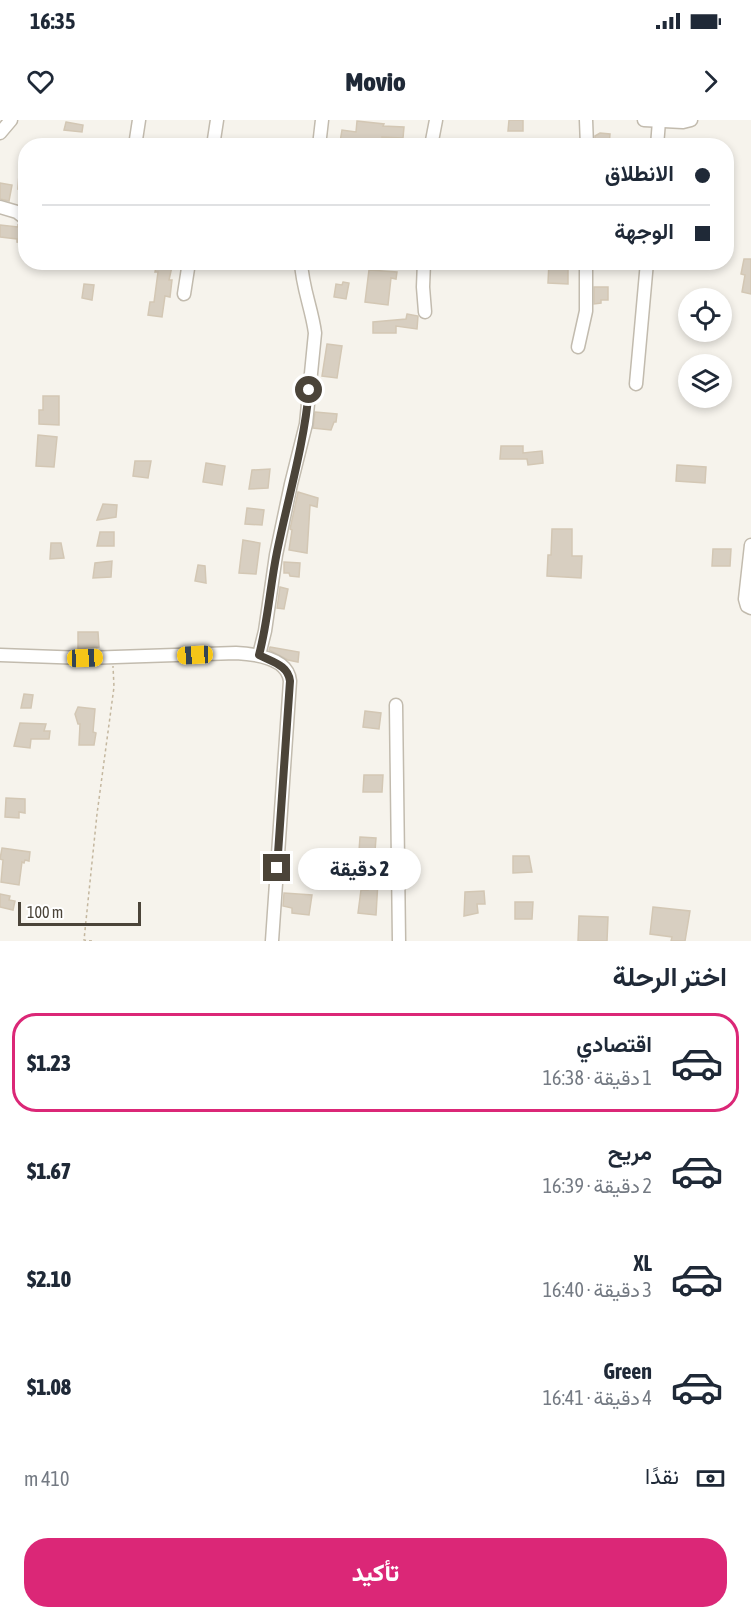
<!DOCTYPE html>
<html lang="ar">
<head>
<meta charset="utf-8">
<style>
	:root { --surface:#fff; --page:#f6f6f7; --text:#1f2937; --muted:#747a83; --line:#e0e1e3; --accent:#db2777 }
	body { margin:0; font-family:"Asap Condensed",Vazirmatn,sans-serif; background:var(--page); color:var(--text); direction:rtl; height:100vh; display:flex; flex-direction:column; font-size:22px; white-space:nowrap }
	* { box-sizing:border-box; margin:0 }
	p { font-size:20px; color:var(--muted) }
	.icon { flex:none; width:33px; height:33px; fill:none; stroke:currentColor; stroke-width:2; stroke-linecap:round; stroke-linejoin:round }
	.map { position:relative; height:821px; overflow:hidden; direction:ltr }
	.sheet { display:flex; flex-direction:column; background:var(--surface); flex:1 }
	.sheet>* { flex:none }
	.banner { position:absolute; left:18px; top:18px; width:716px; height:132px; border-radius:24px; box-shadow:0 3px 9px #0003; direction:rtl; display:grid; align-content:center; height:132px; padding:0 24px; background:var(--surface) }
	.fabs { position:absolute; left:678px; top:168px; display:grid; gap:12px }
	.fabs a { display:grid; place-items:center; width:54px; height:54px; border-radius:50%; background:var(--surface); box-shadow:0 3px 9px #0003; font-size:30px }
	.scale { position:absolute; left:18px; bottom:15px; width:123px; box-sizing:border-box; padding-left:6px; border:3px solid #4b4439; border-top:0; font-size:16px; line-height:21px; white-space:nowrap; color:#4b4439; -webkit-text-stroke:4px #fff; paint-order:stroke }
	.end { position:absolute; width:27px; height:27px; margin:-14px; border:8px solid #4b4439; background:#fff; box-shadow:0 0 0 3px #fff }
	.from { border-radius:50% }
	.bubble { position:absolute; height:42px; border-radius:21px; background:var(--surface); box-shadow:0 3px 9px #0003; font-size:20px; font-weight:800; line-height:42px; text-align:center; direction:rtl }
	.car { position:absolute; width:18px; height:36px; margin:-18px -9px; border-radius:8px; box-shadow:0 0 4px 2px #0007; background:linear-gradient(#f5c518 24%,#345 0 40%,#f5c518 0 76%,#345 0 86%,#f5c518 0) }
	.banner b { display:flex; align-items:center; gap:21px; height:57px; font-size:22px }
	.banner b+b { border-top:2px solid var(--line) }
	.banner i { width:15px; height:15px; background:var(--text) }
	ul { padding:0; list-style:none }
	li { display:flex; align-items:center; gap:18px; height:99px; margin:0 12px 9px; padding:0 12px; border:3px solid transparent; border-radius:24px }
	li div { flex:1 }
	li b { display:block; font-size:22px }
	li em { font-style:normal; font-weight:800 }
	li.selected { border-color:var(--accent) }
	li>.icon { width:54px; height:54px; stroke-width:1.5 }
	h2 { padding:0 24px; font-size:27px; line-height:72px }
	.pay { display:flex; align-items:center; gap:15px; height:66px; padding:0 24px; font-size:22px }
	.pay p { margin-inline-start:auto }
	.primary-button { display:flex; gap:12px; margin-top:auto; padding:12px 24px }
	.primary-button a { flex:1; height:69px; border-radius:24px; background:var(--accent); color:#fff; font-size:24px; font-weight:800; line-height:69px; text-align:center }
	.status { display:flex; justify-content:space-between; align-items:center; height:42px; padding:0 30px; background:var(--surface); direction:ltr }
	.status svg { height:16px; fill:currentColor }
	header { display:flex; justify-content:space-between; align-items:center; height:78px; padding:0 24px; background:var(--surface); font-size:27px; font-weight:800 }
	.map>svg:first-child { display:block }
	.building { fill:#d8cfc1; stroke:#d3c7b4; stroke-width:1.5 }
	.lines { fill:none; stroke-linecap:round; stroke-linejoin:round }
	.minor-casing { stroke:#c2bbae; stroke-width:15 }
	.path { stroke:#c4b79f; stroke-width:1.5; stroke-dasharray:3 3; stroke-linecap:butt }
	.minor { stroke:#fff; stroke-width:12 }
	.route { stroke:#4b4439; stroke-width:8 }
</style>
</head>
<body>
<div class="status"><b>16:35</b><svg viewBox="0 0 49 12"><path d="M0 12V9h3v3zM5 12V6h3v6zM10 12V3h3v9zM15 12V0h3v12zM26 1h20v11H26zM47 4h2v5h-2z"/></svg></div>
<header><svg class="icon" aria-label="forward" viewBox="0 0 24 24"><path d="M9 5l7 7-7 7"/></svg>Movio<svg class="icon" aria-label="heart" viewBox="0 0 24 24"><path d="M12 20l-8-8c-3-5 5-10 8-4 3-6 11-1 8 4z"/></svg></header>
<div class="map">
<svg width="751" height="821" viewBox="0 0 751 821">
	<rect width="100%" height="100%" fill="#f6f3ec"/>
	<g class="building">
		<polygon points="509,0 523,0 523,11 508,11"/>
		<polygon points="357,1 384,4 383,6 404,7 403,18 382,17 381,26 354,26 354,23 340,22 342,10 356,12"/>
		<polygon points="66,2 83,5 82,12 64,10"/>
		<polygon points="600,13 610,14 609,26 595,26 595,16"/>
		<polygon points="20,38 26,38 26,70 18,69"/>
		<polygon points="0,63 12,65 9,81 0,79"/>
		<polygon points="0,105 18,107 18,105 26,107 26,123 17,122 17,119 0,117"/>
		<polygon points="744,139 751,139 751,174 742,172 745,155 741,154"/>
		<polygon points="157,142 173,142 169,160 172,160 170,177 165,176 162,197 148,195 150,182 154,182 158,152 155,152"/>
		<polygon points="549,142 568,142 568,164 548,163"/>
		<polygon points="369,150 397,152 396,159 391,158 388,185 365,182"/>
		<polygon points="343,162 349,163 346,179 334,177 336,164 342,165"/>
		<polygon points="84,164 94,165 92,180 82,178"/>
		<polygon points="594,167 608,167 608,180 601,180 601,183 594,184"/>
		<polygon points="407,194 418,196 417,209 396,206 396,213 373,213 373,202 406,199"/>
		<polygon points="327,224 342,226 337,258 322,256"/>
		<polygon points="43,276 59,276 59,305 39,304 39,290 43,290"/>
		<polygon points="315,292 337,294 336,302 334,302 331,310 313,308"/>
		<polygon points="38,315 57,317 54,347 36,346"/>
		<polygon points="501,326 523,326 523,333 542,331 543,343 528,345 527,339 500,339"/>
		<polygon points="135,341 151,341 148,358 133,356"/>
		<polygon points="206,343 225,346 222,365 203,362"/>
		<polygon points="677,345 706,347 705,363 676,361"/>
		<polygon points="270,349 268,368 249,369 252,350"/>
		<polygon points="298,372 318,378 317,387 310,385 307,433 289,430 292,410 290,409"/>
		<polygon points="103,384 117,385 116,397 97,400"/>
		<polygon points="247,388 264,390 262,405 245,404"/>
		<polygon points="552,409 572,409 572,436 582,436 581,458 547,456 548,435 551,435"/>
		<polygon points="100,412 114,412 114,426 97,426"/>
		<polygon points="243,420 260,423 256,454 239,453"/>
		<polygon points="51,423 61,423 64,438 50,439"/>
		<polygon points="713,429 731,429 730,446 712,446"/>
		<polygon points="112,441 111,457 93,458 95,443"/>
		<polygon points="284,442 300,443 299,457 290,456 289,453 284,453"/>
		<polygon points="198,445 205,446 206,463 195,461"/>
		<polygon points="280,467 288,469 284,489 277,488"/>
		<polygon points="78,512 98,512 99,527 78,529"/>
		<polygon points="270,527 299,532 298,542 288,540 269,530"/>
		<polygon points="24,574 33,575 31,588 21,588"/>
		<polygon points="78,587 95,589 93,612 96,613 94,625 79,625 80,604 78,604 75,594"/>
		<polygon points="365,591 381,593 379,609 363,607"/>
		<polygon points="20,603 46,604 44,611 50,611 49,619 31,619 30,628 14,626"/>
		<polygon points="364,655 383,655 382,672 363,672"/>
		<polygon points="6,678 25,679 25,693 19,692 19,698 5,697"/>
		<polygon points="360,717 376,718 374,744 379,744 376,795 358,793 361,770 368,770 370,756 365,755 366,732 359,731"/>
		<polygon points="2,728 30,732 29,741 25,740 24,743 22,742 19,765 1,762 3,740 0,739"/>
		<polygon points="513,736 529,736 532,752 513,753"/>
		<polygon points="484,771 485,784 477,784 478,793 464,796 465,772"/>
		<polygon points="284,773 312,775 309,795 292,793 292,788 283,786"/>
		<polygon points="0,774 10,776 9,780 15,781 13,790 0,787"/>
		<polygon points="515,782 533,782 532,799 515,799"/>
		<polygon points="653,787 690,791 685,821 671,821 672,817 650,814"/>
		<polygon points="579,796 608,797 607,821 578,821"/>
	</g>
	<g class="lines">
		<defs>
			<g id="minor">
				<polyline points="586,0 587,26"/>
				<polyline points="644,0 683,2 691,0"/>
				<polyline points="0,13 11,0"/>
				<polyline points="135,26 139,0"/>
				<polyline points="213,26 217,0"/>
				<polyline points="319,26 322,0"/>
				<polyline points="431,26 436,0"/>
				<polyline points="657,26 659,1"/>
				<polyline points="0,87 17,92 26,99"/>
				<polyline points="424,142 423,167 425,192"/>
				<polyline points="184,174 189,142"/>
				<polyline points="578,227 586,191 586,142"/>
				<polyline points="636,264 647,142"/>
				<polyline points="751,425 745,479 747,486 751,488"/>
				<path d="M0 535 85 538 236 533C255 534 288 538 290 561L272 821"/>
				<path d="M259 535 265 511 276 435 291 364 306 304 315 213C312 189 302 167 301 142"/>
				<polyline points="396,585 399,821"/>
			</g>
		</defs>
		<use href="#minor" class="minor-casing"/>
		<polyline class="path" points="92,821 84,820 97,694 114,567 113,546"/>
		<use href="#minor" class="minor"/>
	</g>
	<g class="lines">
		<path class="route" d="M277 748 290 561C288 545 272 542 259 535 268 501 270 466 277 432 288 378 304 325 309 270"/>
	</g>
</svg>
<div class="fabs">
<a><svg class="icon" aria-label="locate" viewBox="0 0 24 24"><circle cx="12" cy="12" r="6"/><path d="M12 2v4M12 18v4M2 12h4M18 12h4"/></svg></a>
<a><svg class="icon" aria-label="layers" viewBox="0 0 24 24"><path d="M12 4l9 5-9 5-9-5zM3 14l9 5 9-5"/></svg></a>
</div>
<div class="scale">100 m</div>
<i class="end from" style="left:309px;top:270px"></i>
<i class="end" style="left:277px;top:748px"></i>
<div class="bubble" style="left:298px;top:728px;width:123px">2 دقيقة</div>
<i class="car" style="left:195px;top:535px;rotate:267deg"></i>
<i class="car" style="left:85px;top:538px;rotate:88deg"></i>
<div class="banner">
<b><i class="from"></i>الانطلاق</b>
<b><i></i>الوجهة</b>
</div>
</div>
<section class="sheet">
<h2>اختر الرحلة</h2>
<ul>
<li class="selected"><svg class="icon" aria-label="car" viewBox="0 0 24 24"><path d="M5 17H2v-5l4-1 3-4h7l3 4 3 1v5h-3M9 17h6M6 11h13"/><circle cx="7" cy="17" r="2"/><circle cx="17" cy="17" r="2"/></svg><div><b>اقتصادي</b><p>1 دقيقة · 16:38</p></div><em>$1.23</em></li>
<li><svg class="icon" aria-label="car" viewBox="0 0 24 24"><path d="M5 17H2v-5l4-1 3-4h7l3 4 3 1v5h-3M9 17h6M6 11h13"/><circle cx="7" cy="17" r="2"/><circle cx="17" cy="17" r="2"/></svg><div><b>مريح</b><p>2 دقيقة · 16:39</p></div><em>$1.67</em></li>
<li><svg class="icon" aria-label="car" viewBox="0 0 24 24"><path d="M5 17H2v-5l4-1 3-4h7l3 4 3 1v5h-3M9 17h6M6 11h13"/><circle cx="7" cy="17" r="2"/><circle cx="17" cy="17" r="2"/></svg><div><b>XL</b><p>3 دقيقة · 16:40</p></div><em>$2.10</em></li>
<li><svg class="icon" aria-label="car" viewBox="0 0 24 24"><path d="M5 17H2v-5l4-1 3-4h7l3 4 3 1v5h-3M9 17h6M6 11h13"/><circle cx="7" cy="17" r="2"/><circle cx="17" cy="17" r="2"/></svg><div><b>Green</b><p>4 دقيقة · 16:41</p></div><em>$1.08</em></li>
</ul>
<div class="pay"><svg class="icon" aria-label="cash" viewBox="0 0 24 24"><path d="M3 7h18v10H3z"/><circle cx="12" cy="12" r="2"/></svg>نقدًا<p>410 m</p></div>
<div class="primary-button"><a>تأكيد</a></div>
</section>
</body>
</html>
